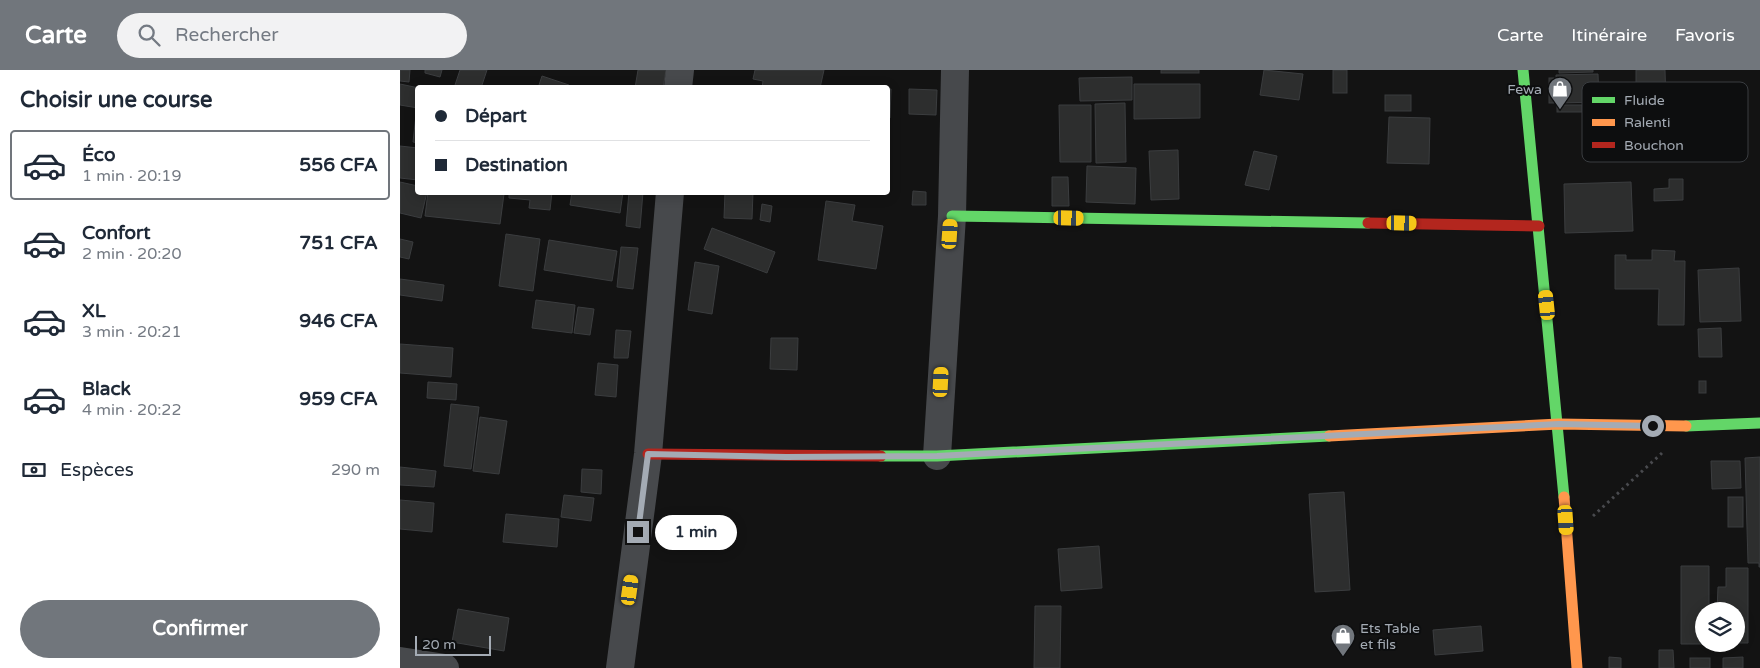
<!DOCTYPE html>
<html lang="fr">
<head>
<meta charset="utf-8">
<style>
	:root { --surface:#fff; --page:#f2f2f3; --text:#1f2937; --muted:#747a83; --line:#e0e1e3; --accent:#71767c }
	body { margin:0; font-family:"Varela Round",sans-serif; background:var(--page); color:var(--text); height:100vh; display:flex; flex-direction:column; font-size:19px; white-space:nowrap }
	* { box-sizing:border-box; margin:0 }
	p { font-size:16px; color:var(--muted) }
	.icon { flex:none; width:28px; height:28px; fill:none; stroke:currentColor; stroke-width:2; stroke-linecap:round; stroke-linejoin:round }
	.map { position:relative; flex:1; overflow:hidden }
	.sheet { display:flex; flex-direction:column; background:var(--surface); width:400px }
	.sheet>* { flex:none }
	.hud { position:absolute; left:15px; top:15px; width:475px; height:110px; border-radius:5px; box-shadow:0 2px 12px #0003; display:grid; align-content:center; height:110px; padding:0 20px; background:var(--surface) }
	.tools { position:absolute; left:1295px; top:532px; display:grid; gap:10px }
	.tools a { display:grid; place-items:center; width:50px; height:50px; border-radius:50%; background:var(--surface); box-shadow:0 2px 12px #0003; font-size:25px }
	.scale { position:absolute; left:15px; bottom:12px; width:76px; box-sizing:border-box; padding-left:5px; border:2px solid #a4abb4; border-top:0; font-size:14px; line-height:18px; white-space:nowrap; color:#a4abb4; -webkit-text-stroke:4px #0d0e0f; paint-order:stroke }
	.end { position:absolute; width:22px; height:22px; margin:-11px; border:6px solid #a4abb4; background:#111; box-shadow:0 0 0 2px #111 }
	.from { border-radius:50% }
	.bubble { position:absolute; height:35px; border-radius:18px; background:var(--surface); box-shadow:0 2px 12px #0003; font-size:16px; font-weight:800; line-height:35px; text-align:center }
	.car { position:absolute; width:15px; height:30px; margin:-15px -8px; border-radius:6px; box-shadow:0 0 4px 1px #0007; background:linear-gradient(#f5c518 24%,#345 0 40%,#f5c518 0 76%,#345 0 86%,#f5c518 0) }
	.hud b { display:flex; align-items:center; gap:18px; height:48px; font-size:19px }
	.hud b+b { border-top:1px solid var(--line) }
	.hud i { width:12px; height:12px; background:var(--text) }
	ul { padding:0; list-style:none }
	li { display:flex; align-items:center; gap:15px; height:70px; margin:0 10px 8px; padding:0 10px; border:2px solid transparent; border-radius:5px }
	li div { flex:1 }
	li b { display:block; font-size:19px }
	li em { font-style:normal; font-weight:800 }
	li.on { border-color:var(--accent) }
	li>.icon { width:45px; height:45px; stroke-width:1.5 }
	h2 { padding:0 20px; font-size:22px; line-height:60px }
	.pay { display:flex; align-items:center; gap:12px; height:55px; padding:0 20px; font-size:19px }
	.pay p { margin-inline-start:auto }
	.primary-button { display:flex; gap:10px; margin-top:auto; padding:10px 20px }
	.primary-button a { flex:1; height:58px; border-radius:30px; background:var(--accent); color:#fff; font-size:20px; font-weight:800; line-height:58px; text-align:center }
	header { display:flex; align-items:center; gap:30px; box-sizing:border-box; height:70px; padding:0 25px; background:var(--accent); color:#fff }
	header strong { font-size:24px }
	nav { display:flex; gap:28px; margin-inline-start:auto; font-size:18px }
	.search { width:350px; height:45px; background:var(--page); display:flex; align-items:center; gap:12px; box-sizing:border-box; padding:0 18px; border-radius:28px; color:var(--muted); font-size:19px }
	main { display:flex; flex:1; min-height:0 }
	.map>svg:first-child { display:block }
	.building { fill:#2d2e2e; stroke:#3b3d3f }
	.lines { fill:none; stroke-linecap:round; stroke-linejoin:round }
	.path { stroke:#494a4e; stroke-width:3; stroke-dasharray:2.5 4; stroke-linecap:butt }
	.street { stroke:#47494c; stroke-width:28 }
	.fast { stroke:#63d668; stroke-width:11 }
	.slow { stroke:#ff974d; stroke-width:11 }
	.jam { stroke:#b3261e; stroke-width:11 }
	.route { stroke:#a4abb4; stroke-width:6 }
	.labels { text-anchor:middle; stroke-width:4; stroke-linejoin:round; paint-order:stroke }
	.poi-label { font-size:14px; fill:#a4abb4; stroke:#0d0e0f; text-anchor:end }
	.key { fill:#0d0e0f; stroke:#3a3d41; stroke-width:1 }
	.key-label { font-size:14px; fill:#a4abb4 }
</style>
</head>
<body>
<header>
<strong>Carte</strong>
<div class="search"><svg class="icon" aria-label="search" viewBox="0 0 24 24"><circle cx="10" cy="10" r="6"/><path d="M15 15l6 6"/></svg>Rechercher</div>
<nav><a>Carte</a><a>Itinéraire</a><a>Favoris</a></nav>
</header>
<main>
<section class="sheet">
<h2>Choisir une course</h2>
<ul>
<li class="on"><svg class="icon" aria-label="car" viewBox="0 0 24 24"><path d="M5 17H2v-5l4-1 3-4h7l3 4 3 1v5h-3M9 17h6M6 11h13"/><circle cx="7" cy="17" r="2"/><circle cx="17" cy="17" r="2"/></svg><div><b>Éco</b><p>1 min · 20:19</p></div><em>556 CFA</em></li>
<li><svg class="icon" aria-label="car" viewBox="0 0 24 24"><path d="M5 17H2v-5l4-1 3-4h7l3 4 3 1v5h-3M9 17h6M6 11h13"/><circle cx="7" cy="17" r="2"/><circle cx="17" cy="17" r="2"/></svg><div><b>Confort</b><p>2 min · 20:20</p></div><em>751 CFA</em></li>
<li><svg class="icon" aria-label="car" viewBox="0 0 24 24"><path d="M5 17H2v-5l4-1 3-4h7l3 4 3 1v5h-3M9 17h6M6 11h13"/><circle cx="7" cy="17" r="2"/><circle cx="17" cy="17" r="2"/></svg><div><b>XL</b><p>3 min · 20:21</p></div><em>946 CFA</em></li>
<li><svg class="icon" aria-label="car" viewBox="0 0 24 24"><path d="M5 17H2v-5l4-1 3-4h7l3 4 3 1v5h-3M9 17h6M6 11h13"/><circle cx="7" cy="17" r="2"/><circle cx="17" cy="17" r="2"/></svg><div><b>Black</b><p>4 min · 20:22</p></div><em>959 CFA</em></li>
</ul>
<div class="pay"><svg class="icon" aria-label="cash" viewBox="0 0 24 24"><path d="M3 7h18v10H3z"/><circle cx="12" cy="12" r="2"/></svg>Espèces<p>290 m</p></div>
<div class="primary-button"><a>Confirmer</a></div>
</section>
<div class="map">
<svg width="1360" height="598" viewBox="0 0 1360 598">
	<rect width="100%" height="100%" fill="#131313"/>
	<g class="building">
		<polygon points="0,0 10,0 9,12 0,11"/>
		<polygon points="25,0 42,0 40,7 25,3"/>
		<polygon points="60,0 87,0 81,18 54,18"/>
		<polygon points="238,0 266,0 263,18 235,18"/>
		<polygon points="355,0 424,0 420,18 362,18 363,11 353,9"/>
		<rect x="761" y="0" width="38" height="3"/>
		<polygon points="864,0 903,4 899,30 860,25"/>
		<rect x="933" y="0" width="14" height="23"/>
		<polygon points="1159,0 1193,0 1193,2 1159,3"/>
		<polygon points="1236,0 1265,0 1266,35 1236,35"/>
		<polygon points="1198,4 1199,32 1157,33 1156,5"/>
		<polygon points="142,6 169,15 168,18 138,18"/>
		<polygon points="732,7 732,30 680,31 679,8"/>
		<rect x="1149" y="8" width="5" height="25"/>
		<polygon points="0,14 19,18 18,38 0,35"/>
		<polygon points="734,14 800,14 800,48 734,49"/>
		<polygon points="488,19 491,19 490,48 488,47"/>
		<polygon points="509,19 537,20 536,45 509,44"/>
		<rect x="985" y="25" width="26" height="16"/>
		<polygon points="725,33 726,92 696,93 695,34"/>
		<polygon points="659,35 691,35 691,92 660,92"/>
		<rect x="1157" y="35" width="25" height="7"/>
		<polygon points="16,45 18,46 18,73 13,72"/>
		<polygon points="989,47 1030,48 1029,94 987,93"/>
		<polygon points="0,76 18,78 18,110 0,108"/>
		<polygon points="778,80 779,129 751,130 749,81"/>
		<polygon points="854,81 877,86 869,120 845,115"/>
		<polygon points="687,96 736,98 735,134 686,132"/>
		<polygon points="652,107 668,107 669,136 652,136"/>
		<polygon points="1269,109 1283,109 1283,130 1254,131 1254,119 1269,118"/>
		<polygon points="0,112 18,116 18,122 27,122 21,148 0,143"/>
		<polygon points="1231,112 1233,161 1165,163 1164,114"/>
		<polygon points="513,121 526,122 526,135 512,135"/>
		<polygon points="28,122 104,124 100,154 25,146"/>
		<polygon points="109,122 152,122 150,140 129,138 130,130 109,128"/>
		<polygon points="172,122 223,122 220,143 170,135"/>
		<polygon points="229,122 243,122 240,158 226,156"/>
		<polygon points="325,122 353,122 352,149 324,148"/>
		<polygon points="426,131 455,135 452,151 483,156 476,199 418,190"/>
		<polygon points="362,134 372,136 370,152 360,150"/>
		<polygon points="312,158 375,182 367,203 304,179"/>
		<polygon points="106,164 140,169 133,221 99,216"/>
		<polygon points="0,169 13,172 9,189 0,187"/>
		<polygon points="149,170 217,181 212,211 144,200"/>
		<polygon points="221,177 238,178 233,219 217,217"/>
		<polygon points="1252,180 1275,181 1274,191 1285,191 1284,255 1258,255 1259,219 1215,219 1215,185 1226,185 1226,190 1252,190"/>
		<polygon points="295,192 319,196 312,244 288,240"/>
		<polygon points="1339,198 1341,251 1300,252 1298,200"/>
		<polygon points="0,209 44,215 42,231 0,225"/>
		<polygon points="136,230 175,235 172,263 132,258"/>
		<polygon points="178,237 194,239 190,265 174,263"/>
		<polygon points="1321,258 1322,287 1299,287 1298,259"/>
		<polygon points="216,260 231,261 228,288 214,288"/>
		<polygon points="371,268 398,268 397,300 370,299"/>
		<polygon points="0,274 53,278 51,307 0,303"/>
		<polygon points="198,293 218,295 216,327 195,325"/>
		<rect x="1299" y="311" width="7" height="12"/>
		<polygon points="28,312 57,314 56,330 27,328"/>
		<polygon points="51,334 79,337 71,399 44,396"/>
		<polygon points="80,347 107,351 99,404 73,401"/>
		<polygon points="1360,387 1360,497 1359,497 1359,493 1348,493 1345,388"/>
		<polygon points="1311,391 1340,391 1341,418 1312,419"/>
		<polygon points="0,397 36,401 34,417 0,415"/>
		<polygon points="182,399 202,400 201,424 181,422"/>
		<polygon points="944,422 950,520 915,522 909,424"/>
		<polygon points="164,425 194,428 191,451 161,447"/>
		<rect x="1328" y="427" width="15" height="30"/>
		<polygon points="0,430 34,433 32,462 0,459"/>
		<polygon points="106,444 159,449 157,477 103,472"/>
		<polygon points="699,476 702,518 661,521 658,479"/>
		<polygon points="1281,496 1309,496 1309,541 1304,541 1304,574 1281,574"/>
		<polygon points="1326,498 1348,498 1348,573 1336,573 1336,541 1317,541 1318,517 1326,517"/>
		<polygon points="635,536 661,536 660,598 634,598"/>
		<polygon points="58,539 109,548 104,581 52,572"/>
		<polygon points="1081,556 1083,581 1035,585 1033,560"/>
		<polygon points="1259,580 1273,580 1274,598 1259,598"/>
		<polygon points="1209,587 1221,588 1221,598 1209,598"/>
		<polygon points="1343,587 1343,598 1323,598 1323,588"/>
		<rect x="1290" y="588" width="20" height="10"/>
	</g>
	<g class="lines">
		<polyline class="path" points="1193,446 1262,383"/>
		<g class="street">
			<polyline points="278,18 280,0"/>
			<polyline points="537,386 552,146 555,0"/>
			<polyline points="0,591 45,598"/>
			<polyline points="220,598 248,384 270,122"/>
		</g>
		<g class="fast">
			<polyline points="1123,0 1164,427"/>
			<polyline points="552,146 968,153"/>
			<polyline points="1286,356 1360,353"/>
			<polyline points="481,386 537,386 929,366"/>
		</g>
		<g class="slow">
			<polyline points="929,366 1159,354 1286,356"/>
			<polyline points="1164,427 1177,598"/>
		</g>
		<g class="jam">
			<polyline points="968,153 1139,156"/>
			<polyline points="248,384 481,386"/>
		</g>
	</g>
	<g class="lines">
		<polyline class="route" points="238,462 248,384 386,387 537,386 1159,354 1253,356"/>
	</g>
	<defs>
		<symbol id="shop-pin" viewBox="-11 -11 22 30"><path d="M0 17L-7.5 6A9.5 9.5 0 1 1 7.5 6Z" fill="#71767c" stroke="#0d0e0f"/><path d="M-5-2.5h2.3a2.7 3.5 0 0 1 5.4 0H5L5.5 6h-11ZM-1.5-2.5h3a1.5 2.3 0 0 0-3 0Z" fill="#fff"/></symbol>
	</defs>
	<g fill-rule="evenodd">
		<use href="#shop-pin" x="1146" y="5" width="28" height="38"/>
		<use href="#shop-pin" x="929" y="552" width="28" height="38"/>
	</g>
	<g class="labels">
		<g class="poi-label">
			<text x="1142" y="24">Fewa</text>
			<text x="960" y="563" text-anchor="start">Ets Table<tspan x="960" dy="16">et fils</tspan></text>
		</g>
	</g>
	<rect x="1182" y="12" width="166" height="80" rx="8" class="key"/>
	<rect x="1192" y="27" width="23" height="6" fill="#63d668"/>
	<rect x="1192" y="49" width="23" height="7" fill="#ff974d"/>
	<rect x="1192" y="72" width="23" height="6" fill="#b3261e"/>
	<g class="key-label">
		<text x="1224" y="35">Fluide</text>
		<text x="1224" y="57">Ralenti</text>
		<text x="1224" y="80">Bouchon</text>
	</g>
</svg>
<div class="tools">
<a><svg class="icon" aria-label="layers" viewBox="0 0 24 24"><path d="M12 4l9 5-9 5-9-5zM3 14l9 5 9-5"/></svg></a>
</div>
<div class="scale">20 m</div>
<i class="end from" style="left:1253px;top:356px"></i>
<i class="end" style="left:238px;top:462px"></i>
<div class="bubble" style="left:255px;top:445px;width:82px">1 min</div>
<i class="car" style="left:669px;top:148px;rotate:91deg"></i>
<i class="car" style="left:1002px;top:153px;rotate:91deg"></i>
<i class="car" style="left:550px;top:164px;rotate:4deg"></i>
<i class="car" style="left:1147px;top:235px;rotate:354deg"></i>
<i class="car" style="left:541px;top:312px;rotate:3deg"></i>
<i class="car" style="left:1166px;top:450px;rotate:176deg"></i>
<i class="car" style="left:230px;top:520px;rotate:8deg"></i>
<div class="hud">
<b><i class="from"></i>Départ</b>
<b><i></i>Destination</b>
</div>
</div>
</main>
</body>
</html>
